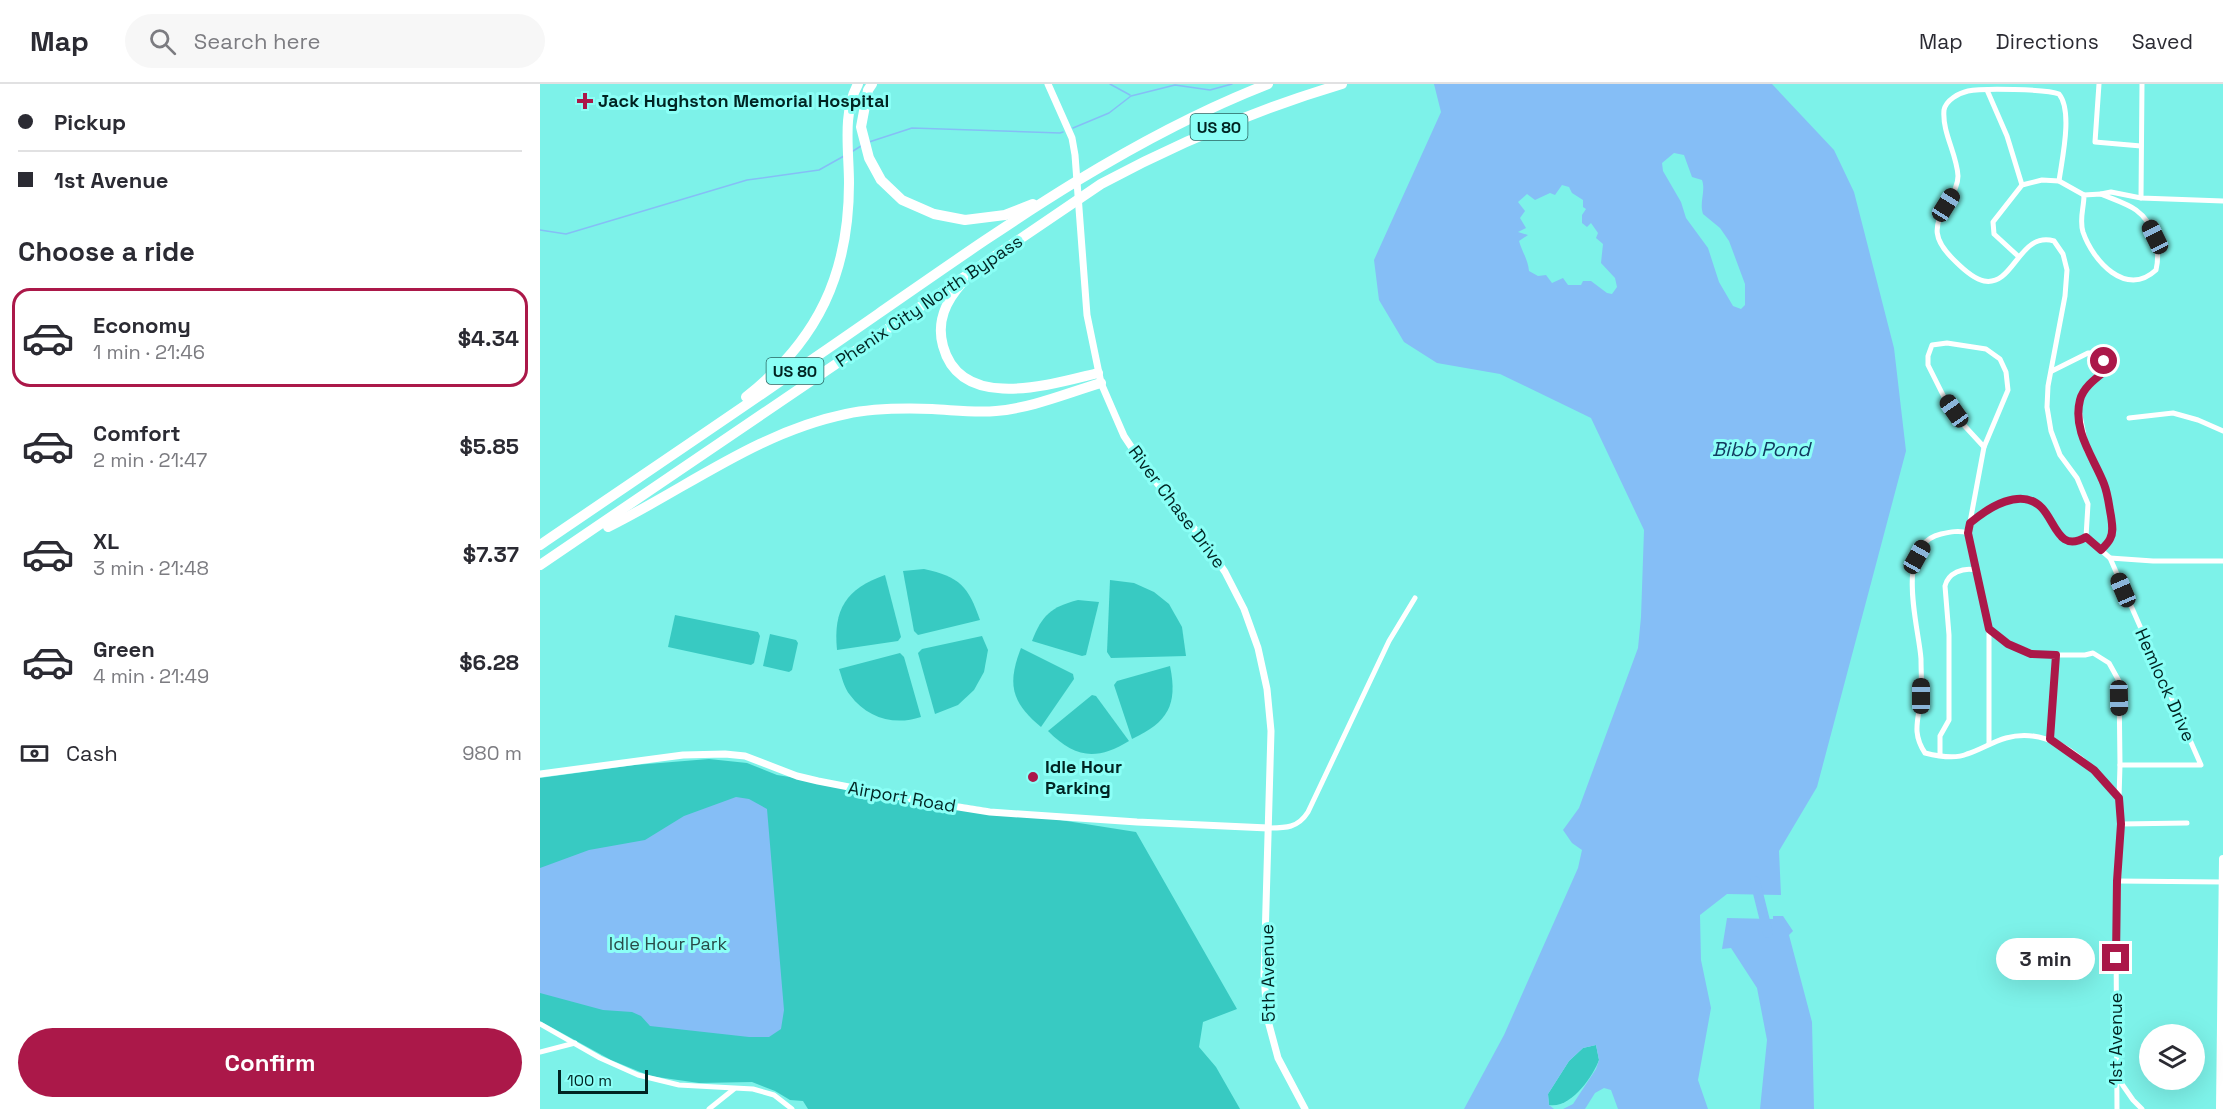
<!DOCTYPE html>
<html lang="en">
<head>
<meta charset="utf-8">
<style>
	:root { --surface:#fff; --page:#f7f7f7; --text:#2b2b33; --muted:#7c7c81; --line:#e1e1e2; --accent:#ab1849 }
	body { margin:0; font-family:"Space Grotesk",sans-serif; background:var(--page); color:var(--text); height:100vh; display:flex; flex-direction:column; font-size:22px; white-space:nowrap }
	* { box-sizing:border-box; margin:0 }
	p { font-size:20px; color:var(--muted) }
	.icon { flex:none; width:33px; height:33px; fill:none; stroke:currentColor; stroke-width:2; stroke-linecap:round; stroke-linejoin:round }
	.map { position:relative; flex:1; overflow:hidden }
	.sheet { display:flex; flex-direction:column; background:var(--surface); width:540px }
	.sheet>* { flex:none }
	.top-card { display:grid; align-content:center; height:132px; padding:0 18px; background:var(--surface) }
	.controls { position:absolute; left:1599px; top:940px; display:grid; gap:12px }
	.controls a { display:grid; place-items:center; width:66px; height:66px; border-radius:50%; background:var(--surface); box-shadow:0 6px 24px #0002; font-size:30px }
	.scale { position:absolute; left:18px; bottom:15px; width:90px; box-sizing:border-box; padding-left:6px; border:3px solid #002422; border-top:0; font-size:16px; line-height:21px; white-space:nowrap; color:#002422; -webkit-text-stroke:4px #8bfff6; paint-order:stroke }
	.end { position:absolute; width:27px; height:27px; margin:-14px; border:8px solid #ab1849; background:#fff; box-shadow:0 0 0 3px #fff }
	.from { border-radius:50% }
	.bubble { position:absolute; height:42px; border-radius:21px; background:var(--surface); box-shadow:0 6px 24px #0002; font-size:20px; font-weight:600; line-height:42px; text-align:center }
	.car { position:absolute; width:18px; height:36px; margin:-18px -9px; border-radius:8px; box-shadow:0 0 4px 2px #0007; background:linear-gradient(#222 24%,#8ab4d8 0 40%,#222 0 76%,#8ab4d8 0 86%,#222 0) }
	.top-card b { display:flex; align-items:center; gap:21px; height:57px; font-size:22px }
	.top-card b+b { border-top:2px solid var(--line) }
	.top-card i { width:15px; height:15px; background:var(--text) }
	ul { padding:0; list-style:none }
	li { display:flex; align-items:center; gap:18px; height:99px; margin:0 12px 9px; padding:0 6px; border:3px solid transparent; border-radius:18px }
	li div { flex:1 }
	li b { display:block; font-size:22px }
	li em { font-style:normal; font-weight:600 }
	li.selected { border-color:var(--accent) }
	li>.icon { width:54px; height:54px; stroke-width:1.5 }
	h2 { padding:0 18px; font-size:27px; line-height:72px }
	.pay { display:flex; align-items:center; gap:15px; height:66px; padding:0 18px; font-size:22px }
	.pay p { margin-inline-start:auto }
	.action { display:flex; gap:12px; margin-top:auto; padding:12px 18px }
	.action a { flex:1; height:69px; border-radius:36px; background:var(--accent); color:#fff; font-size:24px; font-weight:600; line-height:69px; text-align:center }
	header { display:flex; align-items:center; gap:36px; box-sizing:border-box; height:84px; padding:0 30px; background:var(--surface); border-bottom:2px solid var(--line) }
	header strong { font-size:28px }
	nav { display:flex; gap:33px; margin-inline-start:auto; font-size:21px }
	.search { width:420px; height:54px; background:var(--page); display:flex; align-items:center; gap:15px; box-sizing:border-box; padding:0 21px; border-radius:33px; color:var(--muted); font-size:22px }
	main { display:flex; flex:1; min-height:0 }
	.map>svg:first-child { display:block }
	.green { fill:#38cac2 }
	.water { fill:#85bef6; fill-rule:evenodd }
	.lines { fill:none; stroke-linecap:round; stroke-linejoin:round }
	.stream { stroke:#85bef6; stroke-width:1.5 }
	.river { stroke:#85bef6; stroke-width:10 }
	.minor { stroke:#fff; stroke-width:5 }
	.tertiary { stroke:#fff; stroke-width:7 }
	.secondary { stroke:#fff; stroke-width:8 }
	.motorway { stroke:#fff; stroke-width:10 }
	.route { stroke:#ab1849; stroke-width:8 }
	.poi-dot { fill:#ab1849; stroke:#8bfff6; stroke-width:2 }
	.labels { text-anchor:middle; stroke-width:6; stroke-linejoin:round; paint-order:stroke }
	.shield { fill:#8bfff6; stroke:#2a6662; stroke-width:1.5 }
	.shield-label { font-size:16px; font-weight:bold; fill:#002422 }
	.poi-label { font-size:18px; font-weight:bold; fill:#002422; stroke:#8bfff6; text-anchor:start }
	.street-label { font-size:18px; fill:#002422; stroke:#8bfff6 }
	.park-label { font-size:18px; fill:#294b48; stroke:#8bfff6 }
	.water-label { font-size:20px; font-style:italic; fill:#123b60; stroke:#8bfff6 }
</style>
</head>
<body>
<header>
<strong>Map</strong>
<div class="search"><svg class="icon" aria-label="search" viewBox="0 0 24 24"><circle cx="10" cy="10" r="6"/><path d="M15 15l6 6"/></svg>Search here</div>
<nav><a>Map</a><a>Directions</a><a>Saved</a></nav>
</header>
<main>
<section class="sheet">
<div class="top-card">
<b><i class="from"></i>Pickup</b>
<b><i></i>1st Avenue</b>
</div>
<h2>Choose a ride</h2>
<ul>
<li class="selected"><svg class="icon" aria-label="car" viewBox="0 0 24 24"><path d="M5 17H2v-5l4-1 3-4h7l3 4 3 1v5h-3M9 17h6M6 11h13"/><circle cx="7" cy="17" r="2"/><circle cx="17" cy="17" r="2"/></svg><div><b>Economy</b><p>1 min · 21:46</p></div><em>$4.34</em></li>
<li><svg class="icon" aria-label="car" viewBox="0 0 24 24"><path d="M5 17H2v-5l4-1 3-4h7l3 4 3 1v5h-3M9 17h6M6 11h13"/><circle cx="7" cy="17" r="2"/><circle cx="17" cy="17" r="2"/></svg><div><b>Comfort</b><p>2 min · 21:47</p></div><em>$5.85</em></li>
<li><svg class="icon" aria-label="car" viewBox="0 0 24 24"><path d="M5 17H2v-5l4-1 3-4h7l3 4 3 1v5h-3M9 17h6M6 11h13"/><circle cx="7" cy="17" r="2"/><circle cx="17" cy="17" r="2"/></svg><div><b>XL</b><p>3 min · 21:48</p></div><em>$7.37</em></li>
<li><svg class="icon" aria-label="car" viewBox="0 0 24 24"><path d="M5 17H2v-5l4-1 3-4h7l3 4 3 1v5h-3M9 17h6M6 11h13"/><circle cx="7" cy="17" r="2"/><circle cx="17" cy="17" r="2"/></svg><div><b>Green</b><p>4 min · 21:49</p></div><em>$6.28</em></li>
</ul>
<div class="pay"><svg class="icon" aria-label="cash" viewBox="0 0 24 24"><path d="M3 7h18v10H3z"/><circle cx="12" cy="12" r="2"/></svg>Cash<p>980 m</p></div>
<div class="action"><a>Confirm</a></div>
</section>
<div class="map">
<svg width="1683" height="1025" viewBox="0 0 1683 1025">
	<rect width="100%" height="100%" fill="#7df2e9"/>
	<g class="green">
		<path d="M384 485C420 493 428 502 440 536L378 551 374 547 363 487Z"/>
		<path d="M345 491 361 553 358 557 297 566C293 525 306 505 345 491Z"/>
		<polygon points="570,496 594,499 614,508 629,520 642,543 646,572 571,574 567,568"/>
		<path d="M538 516 559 518 546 571 542 572 492 557C502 531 511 523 538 516Z"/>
		<polygon points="135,531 218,548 220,552 214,579 211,581 128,563"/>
		<polygon points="230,550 256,556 258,559 252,586 249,588 223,582"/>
		<polygon points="442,552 448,566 444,588 434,606 418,621 395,630 378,569 382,565"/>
		<path d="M481 564 533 590 534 595 501 643C471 618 467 600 481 564Z"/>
		<path d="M360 569 364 573 381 633C354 642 327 634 310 611 304 604 302 593 299 585Z"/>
		<path d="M630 582C638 621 628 638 592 655L574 601 577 597Z"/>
		<path d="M552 611 556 612 589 657C556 677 535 674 508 647Z"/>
		<polygon points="169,675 207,679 237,691 596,748 697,925 663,938 659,963 676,983 700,1025 268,1025 263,1017 250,1016 235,1007 212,998 159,999 110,992 71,976 0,937 0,694 95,681"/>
		<path d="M1056 961 1059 976C1053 992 1031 1025 1009 1021L1008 1010 1029 977 1043 964Z"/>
	</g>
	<g class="water">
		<path d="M894 0H1232L1294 66 1314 108 1354 264 1366 367 1277 703 1239 767 1241 811 1187 810 1160 831 1161 876 1171 924 1158 996 1168 1025H1078L1071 1006 1064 1004 1055 1009 1045 1025H1023L1033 1020 1056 985 1059 976 1056 961 1043 964 1029 977 1008 1010 1009 1021 1014 1025H924L964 951 1038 784 1042 766 1032 759 1023 746 1039 724 1098 564 1101 533 1104 446 1051 334 960 290 897 279 864 258 839 216 834 176 901 28ZM1134 69 1144 71 1152 93 1162 96C1166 107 1159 118 1163 130L1180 144 1189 157 1205 200V221L1201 225 1193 222 1179 198 1168 164 1146 134 1141 118 1123 87 1122 79ZM1022 101 1029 103 1032 109 1043 116V123L1046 125 1042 131V139L1047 143 1051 139 1058 149 1056 154 1063 160 1061 179 1075 194 1077 203 1072 210 1067 209 1051 197H1043L1041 201H1028L1023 194 1012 199 1006 191 998 192 989 187C988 175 982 168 979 157L988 151 978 148 986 144 980 134 985 127 978 118 987 110 995 116 1010 109 1015 111Z"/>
		<polygon points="196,713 209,715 227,725 244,926 241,945 229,953 209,953 110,942 101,932 92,928 63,926 0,909 0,784 49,766 105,756 144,732"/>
		<polygon points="1233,832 1243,832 1253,847 1249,851 1272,938 1274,1025 1220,1025 1227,956 1217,904 1191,864 1182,865 1187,834 1233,835"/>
	</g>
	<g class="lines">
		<g class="stream">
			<polyline points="570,0 590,11"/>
			<polyline points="533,44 569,29 591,12 635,1 670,6 692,0"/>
			<polyline points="329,58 372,44 520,49 523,48"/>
			<polyline points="313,67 321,62"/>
			<polyline points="0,146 26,150 207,96 279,86 304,72"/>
		</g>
		<polyline class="river" points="1215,797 1228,849"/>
		<g class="minor">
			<polyline points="1559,0 1555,58 1601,62"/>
			<polyline points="1447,6 1467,52 1482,101"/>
			<path d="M1519 97C1522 75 1533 27 1519 10 1507 5 1442 4 1428 7 1419 9 1406 16 1404 26 1402 49 1417 70 1418 92 1418 102 1413 110 1408 117 1392 143 1393 156 1415 177 1422 184 1434 195 1444 197 1474 203 1479 147 1514 157L1523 170 1527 186 1525 212 1508 302 1507 323 1511 347 1520 371 1537 394 1548 420 1546 453"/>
			<path d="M1561 110C1572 115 1586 119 1596 126 1614 139 1621 165 1616 186 1586 214 1553 177 1543 148 1539 135 1544 124 1544 111Z"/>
			<polyline points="1561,110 1571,108 1601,114 1683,117"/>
			<polyline points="1601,114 1602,0"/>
			<polyline points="1478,172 1454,150 1453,138 1482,101 1502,96 1519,97 1544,111"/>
			<polygon points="1407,259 1446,265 1460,275 1466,288 1468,306 1444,363 1421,338 1406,317 1388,281 1388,272 1392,261"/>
			<polyline points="1512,287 1548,269 1555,269 1565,277 1564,288 1544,307 1540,315 1539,326 1547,367 1564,400 1573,442 1571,454 1561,466"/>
			<polyline points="1589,334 1633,329 1658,336 1683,347"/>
			<polyline points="1444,363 1428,449 1449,545 1449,660"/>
			<path d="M1431 438C1449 424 1482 402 1503 425 1509 432 1512 441 1517 449 1523 460 1538 458 1546 453"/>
			<path d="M1428 449C1419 446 1410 448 1401 450 1353 461 1379 543 1381 575 1381 587 1382 600 1381 612 1379 635 1371 648 1385 669 1397 672 1416 675 1427 670 1440 666 1452 658 1466 654 1512 641 1553 681 1579 714"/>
			<polyline points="1546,453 1570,474 1661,681 1580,681"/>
			<polyline points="1570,474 1613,477 1683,477"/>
			<path d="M1449 545C1485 574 1501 571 1545 571L1553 569 1569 579 1579 597 1580 681 1579 714 1581 740 1576 850 1577 1025"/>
			<polyline points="1510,655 1516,571"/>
			<path d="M1400 671V652L1409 636V551L1405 502C1408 489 1423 483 1436 486"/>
			<polyline points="1581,740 1647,739"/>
			<path d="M728 744C746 744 758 744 768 728L849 557 875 514"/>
			<polyline points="1577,797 1683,798"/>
			<polyline points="0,940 60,974 98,991 139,1001 213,1005 234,1011 252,1025"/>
			<polyline points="0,968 35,959"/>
			<polyline points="1577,993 1593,1016 1602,1025"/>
			<polyline points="169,1025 194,1005"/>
		</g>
		<g class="tertiary">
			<polyline points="508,0 532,54 535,71 547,231 561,299 584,352 608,388 661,453 685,488 704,525 718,564 727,605 731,647 724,891 727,933 738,974 765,1025"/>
			<polyline points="0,690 143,671 185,670 205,672 257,692 278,697 381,717 450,728 597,738 728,744"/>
		</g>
		<polyline class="secondary" points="1680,1025 1683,775"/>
		<g class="motorway">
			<polyline points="332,0 328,6 321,43 329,74 341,96 362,116 394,130 425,136 465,131 493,120"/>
			<path d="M422 199C406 217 396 237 403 262 421 329 512 300 558 289"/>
			<path d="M206 313C278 256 309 190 309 99 309 67 302 29 318 0"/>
			<path d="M68 443C147 404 218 348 306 330 334 324 363 324 392 325 413 326 435 329 456 327 492 324 527 309 561 299"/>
			<path d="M0 461C113 384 226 308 338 230 462 144 587 55 728 0"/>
			<path d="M0 481 561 100C639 58 718 25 802 0"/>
		</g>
	</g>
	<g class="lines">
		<path class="route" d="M1564 277V288C1555 295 1543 304 1540 316 1532 347 1554 374 1564 400 1568 410 1569 422 1571 432 1572 440 1574 448 1570 455 1568 459 1564 463 1561 466L1546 453C1519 469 1516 439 1502 424 1481 402 1448 424 1430 439L1428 449 1449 545 1468 560 1491 570 1516 571 1510 655 1554 686 1579 714 1581 740 1577 797 1576 874"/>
	</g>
	<g class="poi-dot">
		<path d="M42 8h6v6h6v6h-6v6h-6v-6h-6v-6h6z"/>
		<circle cx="493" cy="693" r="6"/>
	</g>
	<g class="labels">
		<g class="shield">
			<rect x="650.5" y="30" width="57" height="26" rx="4.5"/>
			<rect x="226.5" y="274" width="57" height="26" rx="4.5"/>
		</g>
		<g class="shield-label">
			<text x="679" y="49">US 80</text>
			<text x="255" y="293">US 80</text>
		</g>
		<g class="poi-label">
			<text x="58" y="23">Jack Hughston Memorial Hospital</text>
			<text x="505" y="689">Idle Hour<tspan x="505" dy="21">Parking</tspan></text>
		</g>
		<g class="street-label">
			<text transform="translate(389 217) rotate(-34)" y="6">Phenix City North Bypass</text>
			<text transform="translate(637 423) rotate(53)" y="6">River Chase Drive</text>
			<text transform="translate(1625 601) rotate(66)" y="6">Hemlock Drive</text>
			<text transform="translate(362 713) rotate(10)" y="6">Airport Road</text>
			<text transform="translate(728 889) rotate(-91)" y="6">5th Avenue</text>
			<text transform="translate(1576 955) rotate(-90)" y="6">1st Avenue</text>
		</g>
		<g class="park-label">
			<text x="128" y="866">Idle Hour Park</text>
		</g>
		<g class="water-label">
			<text x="1221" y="372">Bibb Pond</text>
		</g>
	</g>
</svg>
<div class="controls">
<a><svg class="icon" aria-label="layers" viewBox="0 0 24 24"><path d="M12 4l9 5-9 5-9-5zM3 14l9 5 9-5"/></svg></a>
</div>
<div class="scale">100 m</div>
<i class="end from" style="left:1564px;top:277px"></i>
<i class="end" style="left:1576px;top:874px"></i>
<div class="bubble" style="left:1456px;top:854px;width:99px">3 min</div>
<i class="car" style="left:1406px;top:121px;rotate:32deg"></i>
<i class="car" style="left:1615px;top:153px;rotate:334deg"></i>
<i class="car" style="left:1414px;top:327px;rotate:325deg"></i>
<i class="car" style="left:1377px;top:473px;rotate:29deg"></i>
<i class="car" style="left:1583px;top:506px;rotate:337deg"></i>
<i class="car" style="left:1381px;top:612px;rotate:0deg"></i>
<i class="car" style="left:1579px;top:614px;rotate:179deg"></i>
</div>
</main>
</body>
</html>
